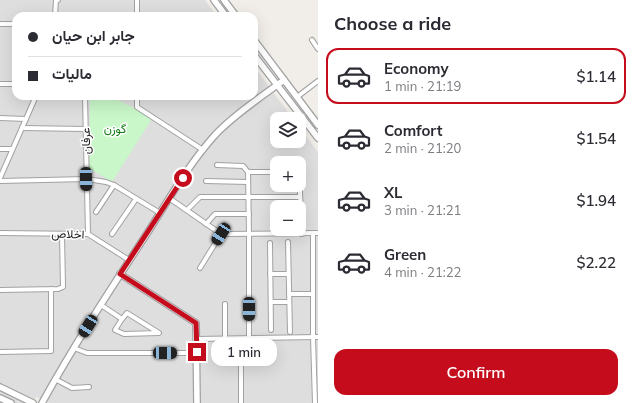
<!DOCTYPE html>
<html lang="en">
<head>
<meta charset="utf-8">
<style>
	:root { --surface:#fff; --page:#f7f7f7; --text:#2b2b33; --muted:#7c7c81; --line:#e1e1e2; --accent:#c50c1d }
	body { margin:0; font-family:Mulish,Vazirmatn,sans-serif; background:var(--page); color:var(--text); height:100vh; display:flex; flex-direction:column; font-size:15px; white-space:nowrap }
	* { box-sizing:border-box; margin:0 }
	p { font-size:13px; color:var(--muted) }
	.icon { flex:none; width:22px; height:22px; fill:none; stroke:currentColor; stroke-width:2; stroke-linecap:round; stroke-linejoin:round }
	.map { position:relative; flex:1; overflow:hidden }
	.side { display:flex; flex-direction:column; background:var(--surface); width:316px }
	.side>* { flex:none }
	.top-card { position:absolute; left:12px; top:12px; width:246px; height:88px; border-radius:12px; box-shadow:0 4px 16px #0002; display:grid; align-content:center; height:88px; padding:0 16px; background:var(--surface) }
	.controls { position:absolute; left:270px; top:112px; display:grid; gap:8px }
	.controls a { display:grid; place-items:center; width:36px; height:36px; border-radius:8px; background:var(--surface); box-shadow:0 4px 16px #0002; font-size:20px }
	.end { position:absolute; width:18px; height:18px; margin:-9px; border:5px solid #c50c1d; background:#fff; box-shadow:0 0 0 2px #fff }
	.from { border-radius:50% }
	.bubble { position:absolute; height:28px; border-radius:12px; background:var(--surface); box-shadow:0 4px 16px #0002; font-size:13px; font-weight:600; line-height:28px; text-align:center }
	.car { position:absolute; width:12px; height:24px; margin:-12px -6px; border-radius:5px; box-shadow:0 0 3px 1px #0007; background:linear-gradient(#222 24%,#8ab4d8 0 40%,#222 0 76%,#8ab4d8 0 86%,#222 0) }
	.top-card b { display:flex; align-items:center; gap:14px; height:38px; font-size:15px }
	.top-card b+b { border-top:1px solid var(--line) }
	.top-card i { width:10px; height:10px; background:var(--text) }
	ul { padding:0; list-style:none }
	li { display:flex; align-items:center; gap:12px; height:56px; margin:0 8px 6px; padding:0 8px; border:2px solid transparent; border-radius:12px }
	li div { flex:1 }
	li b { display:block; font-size:15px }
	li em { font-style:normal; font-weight:600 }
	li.on { border-color:var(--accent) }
	li>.icon { width:36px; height:36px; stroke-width:1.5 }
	h2 { padding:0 16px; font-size:18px; line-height:48px }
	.cta { display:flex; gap:8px; margin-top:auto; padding:8px 16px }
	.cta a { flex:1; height:46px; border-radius:12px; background:var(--accent); color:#fff; font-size:16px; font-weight:600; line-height:46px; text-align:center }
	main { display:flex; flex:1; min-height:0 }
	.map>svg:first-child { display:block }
	.residential { fill:#dfdede; fill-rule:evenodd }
	.park { fill:#c9f7c9 }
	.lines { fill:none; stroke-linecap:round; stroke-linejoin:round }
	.minor-casing { stroke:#a2a2a2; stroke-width:6 }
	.tertiary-casing { stroke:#a2a2a2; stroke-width:8 }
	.minor { stroke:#fff; stroke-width:4 }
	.tertiary { stroke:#fff; stroke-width:5.5 }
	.route { stroke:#c50c1d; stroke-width:5 }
	.labels { text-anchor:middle; stroke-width:3; stroke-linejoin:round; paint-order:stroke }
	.park-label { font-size:12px; fill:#137b13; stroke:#fff }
	.street-label { font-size:12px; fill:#212121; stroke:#fff }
</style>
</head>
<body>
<main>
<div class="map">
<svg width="318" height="403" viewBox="0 0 318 403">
	<rect width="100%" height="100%" fill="#f1ede8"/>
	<path class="residential" d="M0 0H205L217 16H16V96H254V66L293 119H277V141H299V127L318 152V403H50L36 397 34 403H0ZM277 163H299V185H277ZM277 207H299V229H277Z"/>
	<polygon class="park" points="90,96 109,96 153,117 112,182 89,168"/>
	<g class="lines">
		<defs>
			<g id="minor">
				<polyline points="55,16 56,0 58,0"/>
				<polyline points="137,16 137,0"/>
				<polyline points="1,24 16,24"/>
				<polyline points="312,40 318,49"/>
				<polyline points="0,84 16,84"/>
				<polyline points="85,96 88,234"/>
				<polyline points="137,96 137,107 203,150"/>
				<polyline points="297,97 318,81"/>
				<polyline points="0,118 26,119"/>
				<polyline points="22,128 85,129"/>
				<polyline points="0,149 12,149"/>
				<polyline points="217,165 243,166 248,172"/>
				<polyline points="299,172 302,234"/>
				<polyline points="0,178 36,96"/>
				<polyline points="0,181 87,179 106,182 114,185 160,213"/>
				<polyline points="206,181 248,182"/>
				<polyline points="169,198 221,234 318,233"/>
				<polyline points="187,210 200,197 300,197"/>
				<polyline points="96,212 114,185"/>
				<polyline points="206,224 215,214 249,214"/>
				<polyline points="0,233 88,234 129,260"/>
				<polyline points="112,234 136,199"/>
				<polyline points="313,234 313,337 315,403"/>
				<polyline points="288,242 290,332"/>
				<polyline points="270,243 271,330"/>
				<polyline points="200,268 221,234"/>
				<polyline points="270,274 288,274"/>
				<polyline points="0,290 58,289 63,287 62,234"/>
				<polyline points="289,294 313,294"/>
				<polyline points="271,302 289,302"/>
				<polyline points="101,305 122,319 127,313 159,333 124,334 115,330 122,319"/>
				<polyline points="197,339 318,337"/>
				<polyline points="225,339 225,304"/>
				<polyline points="249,339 249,234 248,172 277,172"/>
				<polyline points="74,348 87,353 197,353"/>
				<polyline points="0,352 51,351 51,289"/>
				<polyline points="55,379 72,388 89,387"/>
				<polyline points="241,403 241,339"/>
			</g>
			<g id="tertiary">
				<polyline points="214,0 226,16"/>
				<polyline points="224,0 236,16"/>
				<polyline points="254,40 318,125"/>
				<polyline points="254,55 318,138"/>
				<polyline points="120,274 196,323 197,403"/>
				<polyline points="0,387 33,403"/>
				<polyline points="0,398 11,403"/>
				<path d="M42 403C74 345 110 290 146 235 168 201 188 165 215 135 235 114 261 97 284 80"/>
			</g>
		</defs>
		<use href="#minor" class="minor-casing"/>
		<use href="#tertiary" class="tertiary-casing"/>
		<use href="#minor" class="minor"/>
		<use href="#tertiary" class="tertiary"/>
	</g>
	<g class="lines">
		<polyline class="route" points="183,178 120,274 196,323 197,352"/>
	</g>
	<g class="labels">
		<g class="park-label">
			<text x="115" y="133">گوزن</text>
		</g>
		<g class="street-label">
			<text transform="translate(86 141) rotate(-91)" y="4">عرفان</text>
			<text transform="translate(68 234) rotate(2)" y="4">اخلاص</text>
		</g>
	</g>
</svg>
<div class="controls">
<a><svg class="icon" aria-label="layers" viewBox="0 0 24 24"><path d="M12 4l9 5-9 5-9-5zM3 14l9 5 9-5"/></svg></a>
<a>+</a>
<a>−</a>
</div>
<i class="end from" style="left:183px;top:178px"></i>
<i class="end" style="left:197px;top:352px"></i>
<div class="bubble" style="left:211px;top:338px;width:66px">1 min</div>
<i class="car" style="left:86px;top:179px;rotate:179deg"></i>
<i class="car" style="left:221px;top:234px;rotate:213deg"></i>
<i class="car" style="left:249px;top:309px;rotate:180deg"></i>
<i class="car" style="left:88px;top:326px;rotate:212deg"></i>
<i class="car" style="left:165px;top:353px;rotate:90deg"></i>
<div class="top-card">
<b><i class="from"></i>جابر ابن حیان</b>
<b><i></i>مالیات</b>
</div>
</div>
<section class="side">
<h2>Choose a ride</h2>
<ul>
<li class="on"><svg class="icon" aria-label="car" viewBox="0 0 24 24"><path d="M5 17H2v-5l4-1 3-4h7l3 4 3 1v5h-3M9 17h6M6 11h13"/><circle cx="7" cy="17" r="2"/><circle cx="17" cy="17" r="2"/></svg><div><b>Economy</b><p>1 min · 21:19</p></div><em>$1.14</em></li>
<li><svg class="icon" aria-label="car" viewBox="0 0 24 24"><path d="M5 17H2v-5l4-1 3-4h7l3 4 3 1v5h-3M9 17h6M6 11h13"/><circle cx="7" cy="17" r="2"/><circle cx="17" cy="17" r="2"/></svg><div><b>Comfort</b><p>2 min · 21:20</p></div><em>$1.54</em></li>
<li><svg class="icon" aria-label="car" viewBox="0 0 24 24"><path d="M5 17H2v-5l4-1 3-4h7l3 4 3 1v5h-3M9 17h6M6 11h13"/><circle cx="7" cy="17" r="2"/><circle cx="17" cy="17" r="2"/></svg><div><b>XL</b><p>3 min · 21:21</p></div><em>$1.94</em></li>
<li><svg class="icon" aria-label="car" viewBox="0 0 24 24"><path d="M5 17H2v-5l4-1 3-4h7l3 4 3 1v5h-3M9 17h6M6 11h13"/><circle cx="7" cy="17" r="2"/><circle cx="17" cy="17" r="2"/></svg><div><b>Green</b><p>4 min · 21:22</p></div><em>$2.22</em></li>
</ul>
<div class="cta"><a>Confirm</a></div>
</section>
</main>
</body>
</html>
